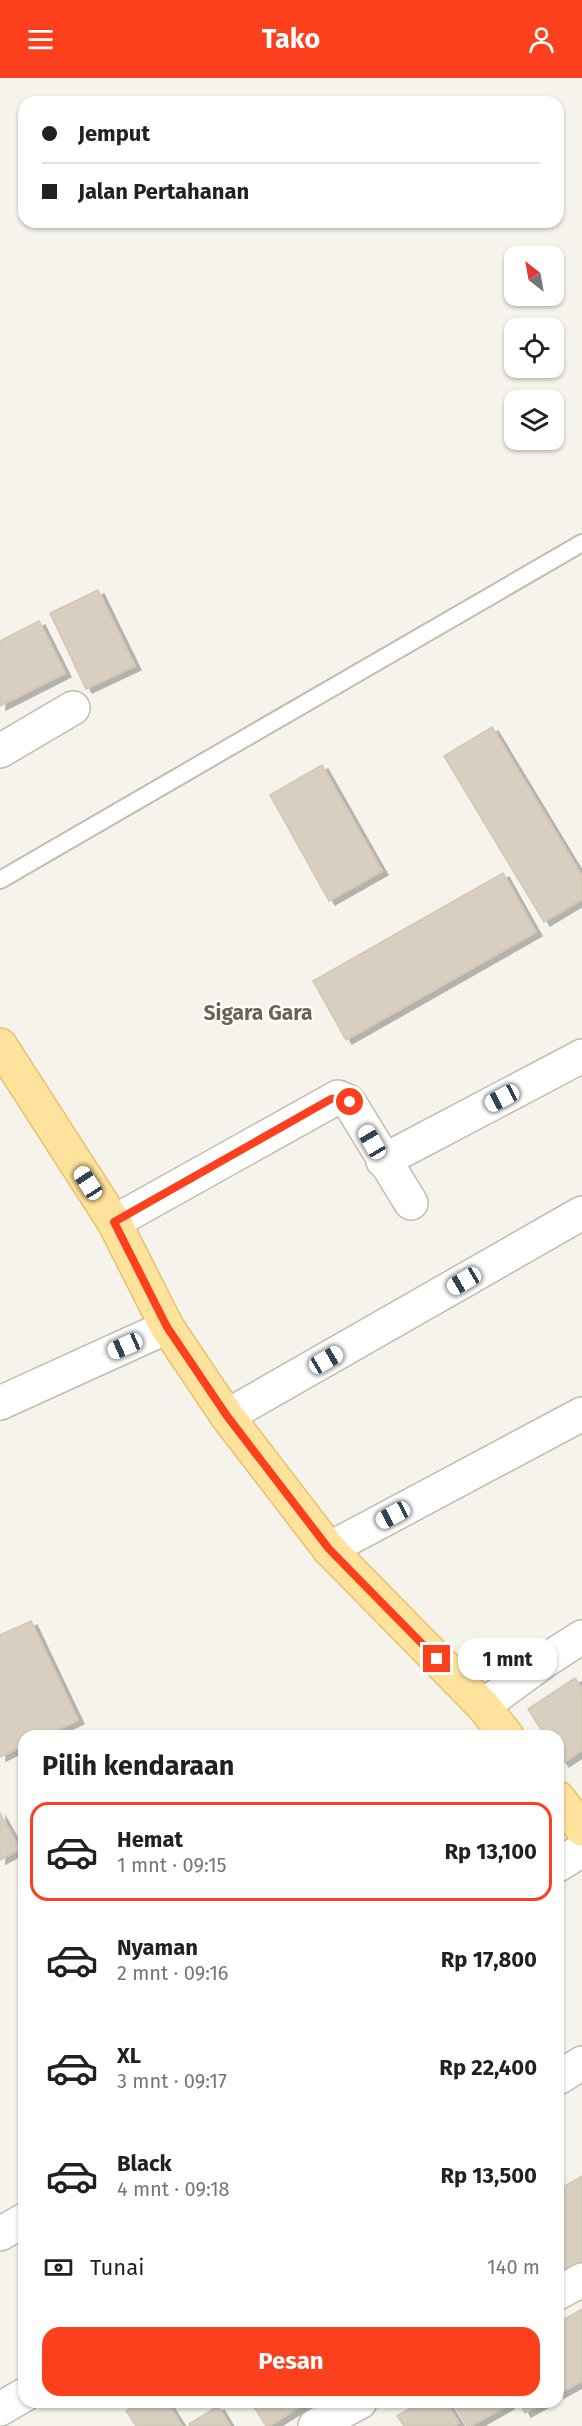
<!DOCTYPE html>
<html lang="id">
<head>
<meta charset="utf-8">
<style>
	:root { --surface:#fff; --page:#f2f2f2; --text:#202124; --muted:#757577; --line:#e0e0e0; --accent:#fc3f1d }
	body { margin:0; font-family:"Fira Sans",sans-serif; background:var(--page); color:var(--text); height:100vh; display:flex; flex-direction:column; font-size:22px; white-space:nowrap }
	* { box-sizing:border-box; margin:0 }
	p { font-size:20px; color:var(--muted) }
	.icon { flex:none; width:33px; height:33px; fill:none; stroke:currentColor; stroke-width:2; stroke-linecap:round; stroke-linejoin:round }
	.map { position:relative; flex:1; overflow:hidden }
	.drawer { position:absolute; left:18px; top:1652px; width:546px; height:678px; display:flex; flex-direction:column; background:var(--surface); border-radius:18px; box-shadow:0 2px 4px #0004 }
	.drawer>* { flex:none }
	.hud { position:absolute; left:18px; top:18px; width:546px; height:132px; border-radius:18px; box-shadow:0 2px 4px #0004; display:grid; align-content:center; height:132px; padding:0 24px; background:var(--surface) }
	.needle { width:39px; rotate:329deg }
	.fabs { position:absolute; left:504px; top:168px; display:grid; gap:12px }
	.fabs a { display:grid; place-items:center; width:60px; height:60px; border-radius:12px; background:var(--surface); box-shadow:0 2px 4px #0004; font-size:30px }
	.end { position:absolute; width:27px; height:27px; margin:-14px; border:8px solid #fc3f1d; background:#fff; box-shadow:0 0 0 3px #fff }
	.from { border-radius:50% }
	.bubble { position:absolute; height:42px; border-radius:18px; background:var(--surface); box-shadow:0 2px 4px #0004; font-size:20px; font-weight:700; line-height:42px; text-align:center }
	.car { position:absolute; width:18px; height:36px; margin:-18px -9px; border-radius:8px; box-shadow:0 0 4px 2px #0007; background:linear-gradient(#fff 24%,#345 0 40%,#fff 0 76%,#345 0 86%,#fff 0) }
	.hud b { display:flex; align-items:center; gap:21px; height:57px; font-size:22px }
	.hud b+b { border-top:2px solid var(--line) }
	.hud i { width:15px; height:15px; background:var(--text) }
	ul { padding:0; list-style:none }
	li { display:flex; align-items:center; gap:18px; height:99px; margin:0 12px 9px; padding:0 12px; border:3px solid transparent; border-radius:18px }
	li div { flex:1 }
	li b { display:block; font-size:22px }
	li em { font-style:normal; font-weight:700 }
	li.on { border-color:var(--accent) }
	li>.icon { width:54px; height:54px; stroke-width:1.5 }
	h2 { padding:0 24px; font-size:27px; line-height:72px }
	.pay { display:flex; align-items:center; gap:15px; height:66px; padding:0 24px; font-size:22px }
	.pay p { margin-inline-start:auto }
	.action { display:flex; gap:12px; margin-top:auto; padding:12px 24px }
	.action a { flex:1; height:69px; border-radius:18px; background:var(--accent); color:#fff; font-size:24px; font-weight:700; line-height:69px; text-align:center }
	header { display:flex; justify-content:space-between; align-items:center; height:78px; padding:0 24px; background:var(--accent); color:#fff; font-size:27px; font-weight:700 }
	.map>svg:first-child { display:block }
	.building { fill:#d8cfc1; stroke:#d3c7b4; stroke-width:1.5; filter:url(#shadow) }
	.lines { fill:none; stroke-linecap:round; stroke-linejoin:round }
	.service-casing { stroke:#c2bbae; stroke-width:20 }
	.minor-casing { stroke:#c2bbae; stroke-width:36 }
	.primary-casing { stroke:#e6c16a; stroke-width:36 }
	.service { stroke:#fff; stroke-width:16 }
	.minor { stroke:#fff; stroke-width:33 }
	.primary { stroke:#ffe39c; stroke-width:33 }
	.route { stroke:#fc3f1d; stroke-width:8 }
	.labels { text-anchor:middle; stroke-width:4.5; stroke-linejoin:round; paint-order:stroke }
	.quarter-label { font-size:21px; font-weight:bold; fill:#6e6250; stroke:#fff }
</style>
</head>
<body>
<header><svg class="icon" aria-label="menu" viewBox="0 0 24 24"><path d="M4 6h16M4 12h16M4 18h16"/></svg>Tako<svg class="icon" aria-label="person" viewBox="0 0 24 24"><circle cx="12" cy="8" r="4"/><path d="M4 21q1-7 8-7t8 7"/></svg></header>
<div class="map">
<svg width="582" height="2348" viewBox="0 0 582 2348">
	<defs>
		<filter id="shadow"><feDropShadow dx="6" dy="4" stdDeviation="0" flood-color="#0004"/></filter>
	</defs>
	<rect width="100%" height="100%" fill="#f6f3ec"/>
	<g class="building">
		<polygon points="98,512 135,588 86,611 50,535"/>
		<polygon points="39,543 65,595 0,628 0,563"/>
		<polygon points="492,649 582,798 582,821 544,844 444,678"/>
		<polygon points="322,687 382,793 329,823 270,717"/>
		<polygon points="503,795 536,854 346,962 313,903"/>
		<polygon points="31,1543 78,1642 45,1658 24,1658 24,1667 0,1679 0,1557"/>
		<polygon points="575,1600 582,1611 582,1672 563,1685 558,1677 558,1658 545,1658 528,1631"/>
		<polygon points="0,1735 20,1771 0,1782"/>
		<polygon points="582,2098 582,2198 558,2211 558,2112"/>
		<polygon points="582,2231 582,2303 558,2316 558,2245"/>
		<polygon points="141,2324 167,2324 182,2348 136,2348 126,2333"/>
		<polygon points="251,2324 308,2324 269,2348 266,2348"/>
		<polygon points="420,2324 446,2324 459,2345 454,2348 404,2348 397,2338"/>
		<polygon points="453,2324 506,2324 508,2327 471,2348 467,2348"/>
		<polygon points="519,2324 545,2324 525,2335"/>
		<polygon points="218,2328 230,2348 190,2348 189,2346"/>
	</g>
	<g class="lines">
		<defs>
			<polyline id="service" points="0,802 582,465"/>
			<g id="minor">
				<polyline points="0,673 73,630"/>
				<polyline points="383,1083 582,978"/>
				<polyline points="114,1144 338,1019 349,1024 411,1125"/>
				<polyline points="0,1325 167,1249"/>
				<polyline points="227,1338 582,1135"/>
				<polyline points="329,1471 582,1336"/>
				<polyline points="483,1628 546,1582 582,1559"/>
				<polyline points="558,1787 582,1772"/>
				<polyline points="558,2000 582,1985"/>
				<polyline points="0,2156 24,2142"/>
				<polyline points="558,2215 582,2202"/>
				<polyline points="0,2331 24,2317"/>
				<polyline points="315,2348 360,2324"/>
			</g>
			<g id="primary">
				<polyline points="0,967 114,1144 167,1249 227,1338 329,1471 483,1628 507,1658"/>
				<polyline points="558,1720 582,1751"/>
			</g>
		</defs>
		<use href="#service" class="service-casing"/>
		<use href="#minor" class="minor-casing"/>
		<use href="#primary" class="primary-casing"/>
		<use href="#service" class="service"/>
		<use href="#minor" class="minor"/>
		<use href="#primary" class="primary"/>
	</g>
	<g class="lines">
		<polyline class="route" points="350,1024 343,1020 331,1021 114,1144 167,1249 227,1338 329,1471 437,1581"/>
	</g>
	<g class="labels">
		<g class="quarter-label">
			<text x="258" y="942">Sigara Gara</text>
		</g>
	</g>
</svg>
<div class="fabs">
<a><svg class="needle" viewBox="-14 -14 28 28"><path d="M0-13l5 13h-10z" fill="#e53935"/><path d="M0 13l5-13h-10z" fill="#757577"/></svg></a>
<a><svg class="icon" aria-label="locate" viewBox="0 0 24 24"><circle cx="12" cy="12" r="6"/><path d="M12 2v4M12 18v4M2 12h4M18 12h4"/></svg></a>
<a><svg class="icon" aria-label="layers" viewBox="0 0 24 24"><path d="M12 4l9 5-9 5-9-5zM3 14l9 5 9-5"/></svg></a>
</div>
<i class="end from" style="left:350px;top:1024px"></i>
<i class="end" style="left:437px;top:1581px"></i>
<div class="bubble" style="left:458px;top:1560px;width:99px">1 mnt</div>
<i class="car" style="left:502px;top:1020px;rotate:242deg"></i>
<i class="car" style="left:372px;top:1064px;rotate:330deg"></i>
<i class="car" style="left:88px;top:1105px;rotate:327deg"></i>
<i class="car" style="left:464px;top:1203px;rotate:240deg"></i>
<i class="car" style="left:125px;top:1268px;rotate:246deg"></i>
<i class="car" style="left:326px;top:1282px;rotate:60deg"></i>
<i class="car" style="left:393px;top:1437px;rotate:242deg"></i>
<div class="hud">
<b><i class="from"></i>Jemput</b>
<b><i></i>Jalan Pertahanan</b>
</div>
<section class="drawer">
<h2>Pilih kendaraan</h2>
<ul>
<li class="on"><svg class="icon" aria-label="car" viewBox="0 0 24 24"><path d="M5 17H2v-5l4-1 3-4h7l3 4 3 1v5h-3M9 17h6M6 11h13"/><circle cx="7" cy="17" r="2"/><circle cx="17" cy="17" r="2"/></svg><div><b>Hemat</b><p>1 mnt · 09:15</p></div><em>Rp 13,100</em></li>
<li><svg class="icon" aria-label="car" viewBox="0 0 24 24"><path d="M5 17H2v-5l4-1 3-4h7l3 4 3 1v5h-3M9 17h6M6 11h13"/><circle cx="7" cy="17" r="2"/><circle cx="17" cy="17" r="2"/></svg><div><b>Nyaman</b><p>2 mnt · 09:16</p></div><em>Rp 17,800</em></li>
<li><svg class="icon" aria-label="car" viewBox="0 0 24 24"><path d="M5 17H2v-5l4-1 3-4h7l3 4 3 1v5h-3M9 17h6M6 11h13"/><circle cx="7" cy="17" r="2"/><circle cx="17" cy="17" r="2"/></svg><div><b>XL</b><p>3 mnt · 09:17</p></div><em>Rp 22,400</em></li>
<li><svg class="icon" aria-label="car" viewBox="0 0 24 24"><path d="M5 17H2v-5l4-1 3-4h7l3 4 3 1v5h-3M9 17h6M6 11h13"/><circle cx="7" cy="17" r="2"/><circle cx="17" cy="17" r="2"/></svg><div><b>Black</b><p>4 mnt · 09:18</p></div><em>Rp 13,500</em></li>
</ul>
<div class="pay"><svg class="icon" aria-label="cash" viewBox="0 0 24 24"><path d="M3 7h18v10H3z"/><circle cx="12" cy="12" r="2"/></svg>Tunai<p>140 m</p></div>
<div class="action"><a>Pesan</a></div>
</section>
</div>
</body>
</html>
